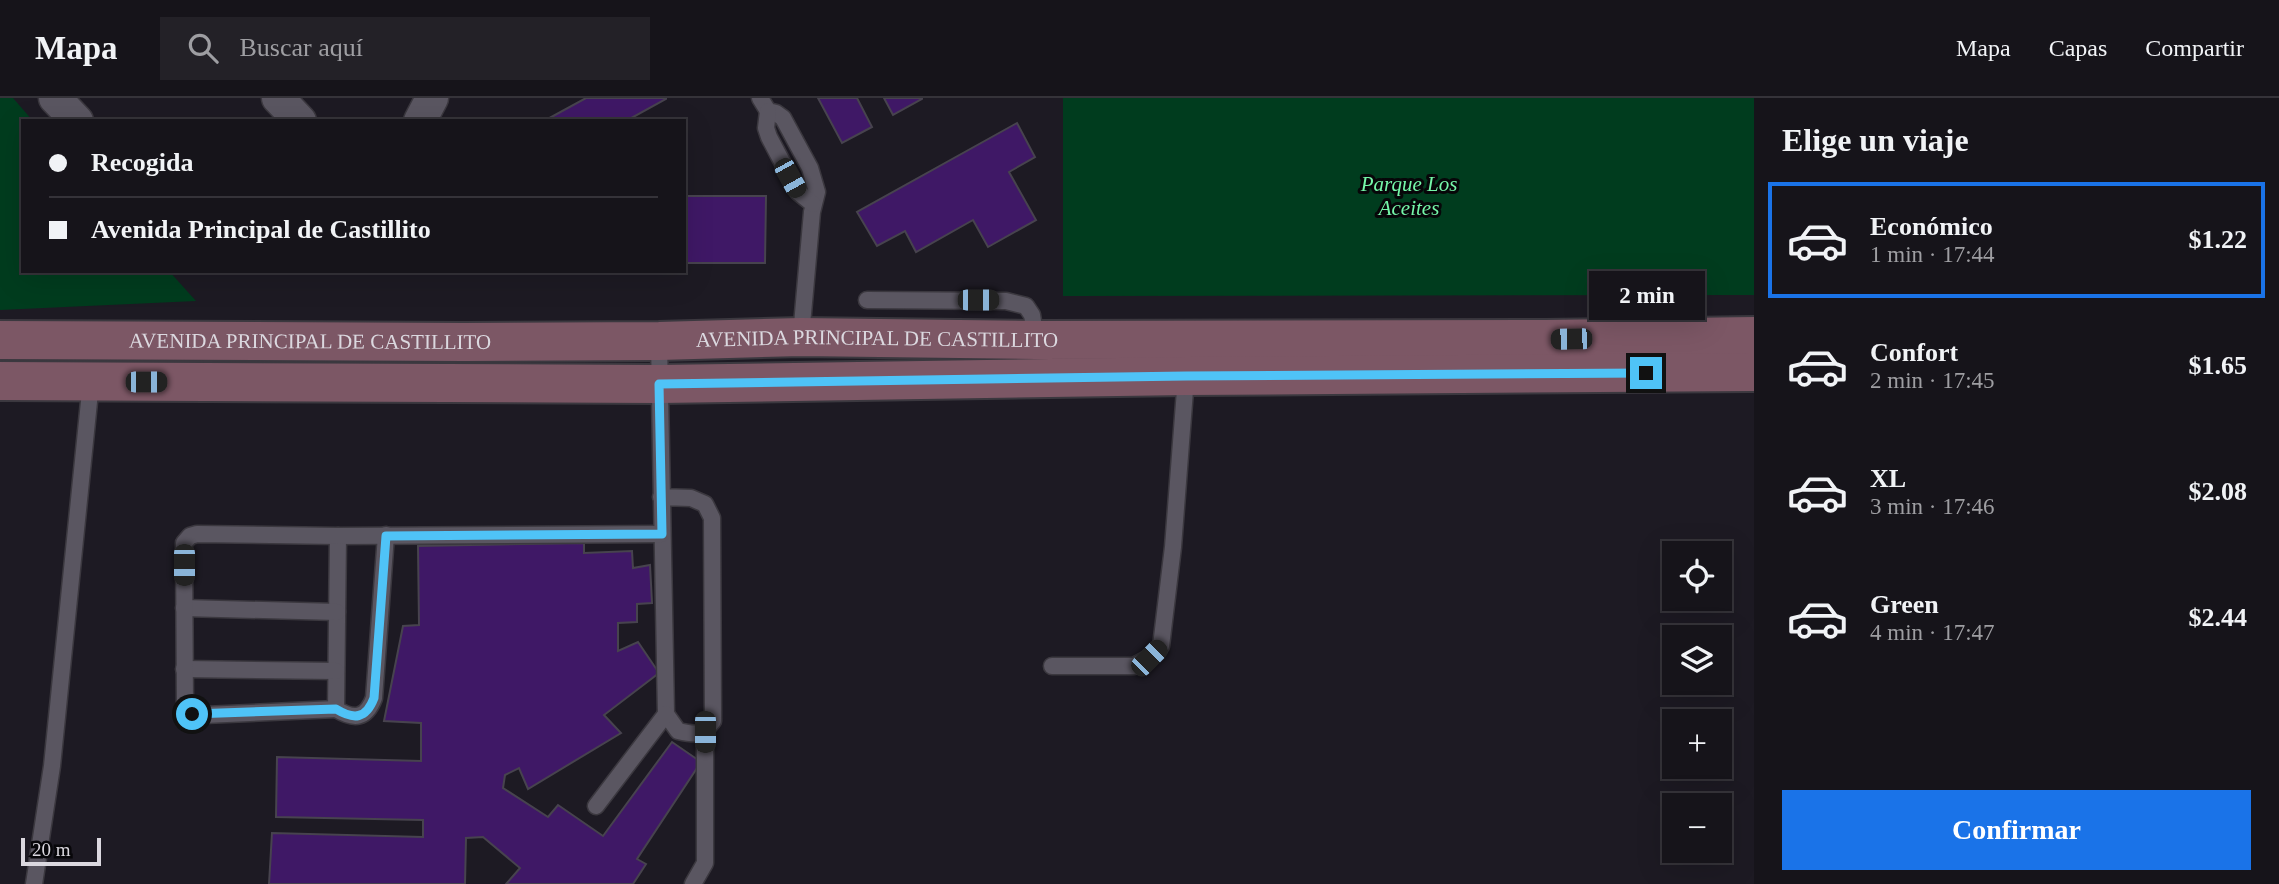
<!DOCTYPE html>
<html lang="es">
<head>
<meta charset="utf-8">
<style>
	:root { --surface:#16141a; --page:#232127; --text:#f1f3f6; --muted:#9e9ea2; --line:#353339; --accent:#1a73e8 }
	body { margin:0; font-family:"Times New Roman",serif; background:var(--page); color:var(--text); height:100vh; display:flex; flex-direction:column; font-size:26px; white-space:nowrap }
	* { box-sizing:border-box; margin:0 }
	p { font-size:23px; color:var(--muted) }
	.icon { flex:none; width:38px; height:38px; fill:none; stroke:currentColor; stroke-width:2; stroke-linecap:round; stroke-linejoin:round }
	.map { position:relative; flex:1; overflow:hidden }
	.drawer { display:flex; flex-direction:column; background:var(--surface); width:525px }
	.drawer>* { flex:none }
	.banner { position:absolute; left:21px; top:21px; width:665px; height:154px; border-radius:0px; box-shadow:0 7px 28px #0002,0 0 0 2px var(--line); display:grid; align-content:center; height:154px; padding:0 28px; background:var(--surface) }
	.fabs { position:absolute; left:1662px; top:443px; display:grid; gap:14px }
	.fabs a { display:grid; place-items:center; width:70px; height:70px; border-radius:0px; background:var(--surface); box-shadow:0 7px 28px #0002,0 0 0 2px var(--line); font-size:35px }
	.scale { position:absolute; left:21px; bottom:18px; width:80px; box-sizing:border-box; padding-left:7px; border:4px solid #dbd8df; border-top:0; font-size:19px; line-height:24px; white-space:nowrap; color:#dbd8df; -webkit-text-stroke:5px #070609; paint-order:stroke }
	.end { position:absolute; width:32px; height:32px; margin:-16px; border:9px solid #4fc3f7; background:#111; box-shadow:0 0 0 4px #111 }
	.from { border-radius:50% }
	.bubble { position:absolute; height:49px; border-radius:0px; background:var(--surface); box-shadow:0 7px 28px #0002,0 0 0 2px var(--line); font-size:23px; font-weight:800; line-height:49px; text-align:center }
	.car { position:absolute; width:21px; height:42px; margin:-21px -10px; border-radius:9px; box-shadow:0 0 5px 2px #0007; background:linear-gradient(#222 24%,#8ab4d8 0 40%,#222 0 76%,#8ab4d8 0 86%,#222 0) }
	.banner b { display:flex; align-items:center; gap:24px; height:66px; font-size:26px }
	.banner b+b { border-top:2px solid var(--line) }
	.banner i { width:18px; height:18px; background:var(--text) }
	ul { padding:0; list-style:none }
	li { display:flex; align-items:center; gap:21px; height:116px; margin:0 14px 10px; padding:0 14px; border:4px solid transparent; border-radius:0px }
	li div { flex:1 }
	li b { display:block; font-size:26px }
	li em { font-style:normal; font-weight:800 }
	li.selected { border-color:var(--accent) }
	li>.icon { width:63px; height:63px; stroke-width:1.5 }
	h2 { padding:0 28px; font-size:32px; line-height:84px }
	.action { display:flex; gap:14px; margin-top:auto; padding:14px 28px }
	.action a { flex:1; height:80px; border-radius:0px; background:var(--accent); color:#fff; font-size:28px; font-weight:800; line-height:80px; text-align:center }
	header { display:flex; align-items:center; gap:42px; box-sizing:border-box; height:98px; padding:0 35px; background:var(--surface); border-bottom:2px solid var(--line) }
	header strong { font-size:33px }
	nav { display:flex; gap:38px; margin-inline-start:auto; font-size:24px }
	.search { width:490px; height:63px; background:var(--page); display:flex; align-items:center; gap:18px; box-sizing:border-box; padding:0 24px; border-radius:0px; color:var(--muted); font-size:26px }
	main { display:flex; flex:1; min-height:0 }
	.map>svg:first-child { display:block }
	.green { fill:#003c1e }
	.building { fill:#3f1866; stroke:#47434e; stroke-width:2 }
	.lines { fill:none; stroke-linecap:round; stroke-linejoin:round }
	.lane-casing { stroke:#3b383f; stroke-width:19 }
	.street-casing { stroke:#3b383f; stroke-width:35 }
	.secondary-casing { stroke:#3b383f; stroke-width:42 }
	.lane { stroke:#5a5661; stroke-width:16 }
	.street { stroke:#5a5661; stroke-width:32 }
	.secondary { stroke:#7c5765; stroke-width:38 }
	.route { stroke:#4fc3f7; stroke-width:9 }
	.labels { text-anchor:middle; stroke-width:6; stroke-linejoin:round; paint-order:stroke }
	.park-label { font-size:21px; font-style:italic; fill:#75f7a9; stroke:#070609 }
	.street-label { font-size:21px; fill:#dbd8df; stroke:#070609 }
</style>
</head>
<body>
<header>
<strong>Mapa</strong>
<div class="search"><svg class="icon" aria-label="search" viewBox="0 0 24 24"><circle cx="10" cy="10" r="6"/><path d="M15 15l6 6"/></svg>Buscar aquí</div>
<nav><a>Mapa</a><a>Capas</a><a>Compartir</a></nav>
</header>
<main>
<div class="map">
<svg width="1754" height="786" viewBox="0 0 1754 786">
	<rect width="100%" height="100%" fill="#1d1a23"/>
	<g class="green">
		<polygon points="0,0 13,0 33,23 23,23 23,173 169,173 196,203 0,212"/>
		<polygon points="1063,0 1754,0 1754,197 1063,198"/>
	</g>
	<g class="building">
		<polygon points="586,0 666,0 666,1 626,23 544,23"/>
		<polygon points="818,0 857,0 872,29 842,45"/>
		<polygon points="884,0 922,0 922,1 893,17"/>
		<polygon points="1017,25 1035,59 1009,74 1036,122 988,149 973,122 916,154 905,133 877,148 857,114"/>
		<polygon points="684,98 766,98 765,165 684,165"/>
		<polygon points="584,445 584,455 632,453 633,470 650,467 652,505 637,506 637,524 618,525 618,553 638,544 659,575 604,617 621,635 528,691 519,670 505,677 503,690 548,719 558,707 603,738 672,644 701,664 637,761 646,766 633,786 506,786 520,770 483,739 466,740 465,786 269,786 272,735 423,739 423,722 276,719 277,659 421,663 421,625 384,623 403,528 419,527 418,448"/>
	</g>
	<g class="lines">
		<defs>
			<g id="lane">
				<polyline points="760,0 768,13 776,15 783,20 810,70 817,94 812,114 801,238"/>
				<polyline points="768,13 766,30 769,39 798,94 813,106"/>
				<polyline points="867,202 1006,203 1026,208 1032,217 1036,242"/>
				<path d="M659 243 666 616 678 633C696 637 702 638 713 623L712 420 705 406 691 400 661 399"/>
				<path d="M338 438 336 611C354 622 366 621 374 600L386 437"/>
				<polyline points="184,510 337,514"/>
				<polyline points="1052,568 1134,568 1149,560 1161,548 1173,449 1186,279"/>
				<polyline points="184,571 336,573"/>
				<polyline points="336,611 204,617 192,616 185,611 184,445 190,438 197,436 338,438 662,436"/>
				<polyline points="596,708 666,616"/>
				<polyline points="34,786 52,668 91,284"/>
				<polyline points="693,786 705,765 705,634"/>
			</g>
			<g id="street">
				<polyline points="55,0 77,23"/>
				<polyline points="278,0 300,23"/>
				<polyline points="420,23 432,0"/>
			</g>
			<g id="secondary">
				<path id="s1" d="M0 242 464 244 659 243 801 239 1036 242 1545 241 1754 238"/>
				<polyline points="0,283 659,286 1186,278 1754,274"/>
			</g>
		</defs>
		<use href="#lane" class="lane-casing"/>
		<use href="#street" class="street-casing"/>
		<use href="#secondary" class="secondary-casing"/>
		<use href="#lane" class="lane"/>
		<use href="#street" class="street"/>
		<use href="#secondary" class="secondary"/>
	</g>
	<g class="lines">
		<path class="route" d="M192 616 336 611C354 622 366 621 374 600L386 438 662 436 659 286 1186 278 1646 275"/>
	</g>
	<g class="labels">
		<g class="park-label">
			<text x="1409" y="93">Parque Los<tspan x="1409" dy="24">Aceites</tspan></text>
		</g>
		<g class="street-label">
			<text dy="7" stroke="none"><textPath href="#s1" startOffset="877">AVENIDA PRINCIPAL DE CASTILLITO</textPath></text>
			<text dy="7" stroke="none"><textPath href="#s1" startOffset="310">AVENIDA PRINCIPAL DE CASTILLITO</textPath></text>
		</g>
	</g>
</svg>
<div class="fabs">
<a><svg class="icon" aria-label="locate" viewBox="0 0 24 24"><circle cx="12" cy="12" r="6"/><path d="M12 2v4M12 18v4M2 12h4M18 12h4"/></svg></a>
<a><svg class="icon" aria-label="layers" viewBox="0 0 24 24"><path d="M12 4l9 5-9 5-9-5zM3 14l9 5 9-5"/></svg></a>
<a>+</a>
<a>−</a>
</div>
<div class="scale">20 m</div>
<i class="end from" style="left:192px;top:616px"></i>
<i class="end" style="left:1646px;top:275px"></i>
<div class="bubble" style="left:1589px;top:173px;width:116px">2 min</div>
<i class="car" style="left:790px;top:80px;rotate:151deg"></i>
<i class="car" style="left:978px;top:202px;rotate:90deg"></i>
<i class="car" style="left:1571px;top:241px;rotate:269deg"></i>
<i class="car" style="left:146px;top:284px;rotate:90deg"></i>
<i class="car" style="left:184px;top:467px;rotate:180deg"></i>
<i class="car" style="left:1149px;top:560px;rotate:45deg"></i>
<i class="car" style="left:705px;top:634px;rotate:180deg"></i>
<div class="banner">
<b><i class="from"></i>Recogida</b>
<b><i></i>Avenida Principal de Castillito</b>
</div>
</div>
<section class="drawer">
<h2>Elige un viaje</h2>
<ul>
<li class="selected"><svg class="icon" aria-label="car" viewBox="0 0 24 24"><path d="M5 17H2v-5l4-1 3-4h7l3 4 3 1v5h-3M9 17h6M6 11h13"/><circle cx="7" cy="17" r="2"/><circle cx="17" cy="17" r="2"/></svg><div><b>Económico</b><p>1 min · 17:44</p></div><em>$1.22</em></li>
<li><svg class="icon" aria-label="car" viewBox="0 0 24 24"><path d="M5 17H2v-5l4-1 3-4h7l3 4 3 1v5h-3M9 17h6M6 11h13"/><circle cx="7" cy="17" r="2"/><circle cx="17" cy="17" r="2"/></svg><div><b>Confort</b><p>2 min · 17:45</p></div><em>$1.65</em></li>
<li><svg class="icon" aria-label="car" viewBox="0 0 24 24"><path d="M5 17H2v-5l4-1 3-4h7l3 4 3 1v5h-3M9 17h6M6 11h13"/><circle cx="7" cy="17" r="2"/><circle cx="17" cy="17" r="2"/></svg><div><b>XL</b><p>3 min · 17:46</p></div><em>$2.08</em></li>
<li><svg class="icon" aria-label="car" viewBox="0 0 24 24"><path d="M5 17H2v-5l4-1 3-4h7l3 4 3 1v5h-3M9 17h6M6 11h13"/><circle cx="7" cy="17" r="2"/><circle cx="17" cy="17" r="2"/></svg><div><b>Green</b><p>4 min · 17:47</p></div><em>$2.44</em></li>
</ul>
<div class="action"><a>Confirmar</a></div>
</section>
</main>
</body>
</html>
